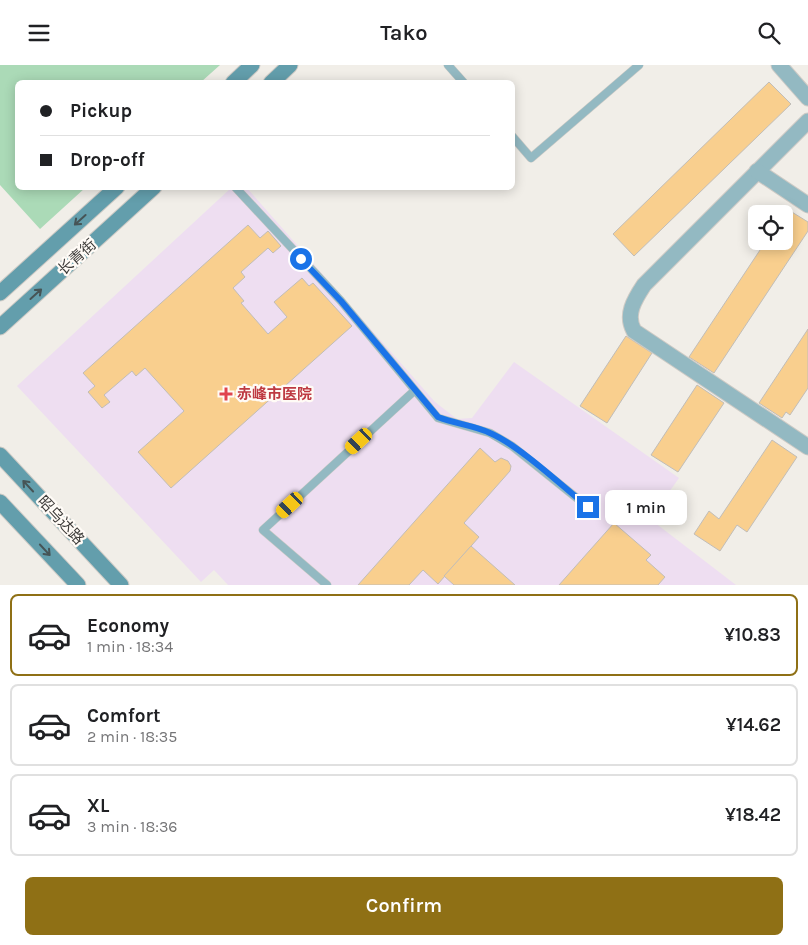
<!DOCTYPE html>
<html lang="en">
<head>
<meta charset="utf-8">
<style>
	:root { --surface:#fff; --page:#f6f6f6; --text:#202124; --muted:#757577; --line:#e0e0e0; --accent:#8f7015 }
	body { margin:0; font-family:Karla,"Noto Sans SC",sans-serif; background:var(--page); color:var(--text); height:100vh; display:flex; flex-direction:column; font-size:19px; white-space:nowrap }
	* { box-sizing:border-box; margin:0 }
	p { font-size:16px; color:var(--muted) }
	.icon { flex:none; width:28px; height:28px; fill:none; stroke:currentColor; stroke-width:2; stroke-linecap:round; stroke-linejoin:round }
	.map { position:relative; height:520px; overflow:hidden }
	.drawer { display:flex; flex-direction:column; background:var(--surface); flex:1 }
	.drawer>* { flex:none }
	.guide { position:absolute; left:15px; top:15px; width:500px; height:110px; border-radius:8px; box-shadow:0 2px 12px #0003; display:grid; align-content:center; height:110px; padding:0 25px; background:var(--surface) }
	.fabs { position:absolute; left:748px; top:140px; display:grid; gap:10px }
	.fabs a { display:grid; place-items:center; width:45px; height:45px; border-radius:8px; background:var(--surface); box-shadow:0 2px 12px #0003; font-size:25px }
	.end { position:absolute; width:22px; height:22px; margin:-11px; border:6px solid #1a73e8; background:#fff; box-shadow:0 0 0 2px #fff }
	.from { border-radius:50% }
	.bubble { position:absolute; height:35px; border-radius:8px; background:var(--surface); box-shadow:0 2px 12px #0003; font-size:16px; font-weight:600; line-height:35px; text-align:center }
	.car { position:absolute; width:15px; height:30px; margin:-15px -8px; border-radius:6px; box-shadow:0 0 4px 1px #0007; background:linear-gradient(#f5c518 24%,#345 0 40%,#f5c518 0 76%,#345 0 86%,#f5c518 0) }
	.guide b { display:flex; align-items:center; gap:18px; height:48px; font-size:19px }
	.guide b+b { border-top:1px solid var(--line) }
	.guide i { width:12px; height:12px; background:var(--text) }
	ul { padding:9px 0 0; list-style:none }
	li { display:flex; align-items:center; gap:15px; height:82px; margin:0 10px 8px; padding:0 15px; border:2px solid var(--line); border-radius:8px }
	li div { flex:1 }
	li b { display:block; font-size:19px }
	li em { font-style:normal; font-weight:600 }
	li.current { border-color:var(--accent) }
	li>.icon { width:45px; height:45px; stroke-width:1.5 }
	.action { display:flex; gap:10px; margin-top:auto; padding:10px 25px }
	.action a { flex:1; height:58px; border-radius:8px; background:var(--accent); color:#fff; font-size:20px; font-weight:600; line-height:58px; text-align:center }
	header { display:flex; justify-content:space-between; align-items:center; height:65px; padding:0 25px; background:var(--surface); font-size:22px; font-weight:600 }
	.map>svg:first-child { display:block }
	.medical { fill:#eedef1 }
	.green { fill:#abdab7 }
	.building { fill:#f9cf8e; stroke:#c1bdb8 }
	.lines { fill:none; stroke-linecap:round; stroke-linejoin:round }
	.lane-casing { stroke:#cdcac5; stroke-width:9 }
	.street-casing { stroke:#cdcac5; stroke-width:17 }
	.secondary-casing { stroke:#cdcac5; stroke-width:17 }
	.lane { stroke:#93b9c2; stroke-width:8 }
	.street { stroke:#93b9c2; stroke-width:15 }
	.secondary { stroke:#639eac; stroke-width:15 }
	.oneway { stroke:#465456 }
	.route { stroke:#1a73e8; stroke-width:6 }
	.health-dot { fill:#e0444e; stroke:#fffbf6; stroke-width:2 }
	.labels { text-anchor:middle; stroke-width:4.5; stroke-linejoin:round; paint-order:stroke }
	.street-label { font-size:15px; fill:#3d3b39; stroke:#fffbf6 }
	.health-label { font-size:15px; font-weight:bold; fill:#be3a42; stroke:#fffbf6; text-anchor:start }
</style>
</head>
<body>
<header><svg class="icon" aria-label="menu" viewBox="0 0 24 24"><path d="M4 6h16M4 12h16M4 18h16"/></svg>Tako<svg class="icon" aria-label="search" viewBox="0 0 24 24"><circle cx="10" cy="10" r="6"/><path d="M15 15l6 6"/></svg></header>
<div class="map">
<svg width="808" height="520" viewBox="0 0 808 520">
	<rect width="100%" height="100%" fill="#f1eee8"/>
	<polygon class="medical" points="231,123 247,123 435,337 457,354 472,353 514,297 679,413 650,454 736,520 228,520 214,505 201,517 17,321"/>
	<polygon class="green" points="0,0 220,0 201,17 18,18 18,122 85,123 40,164 0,120"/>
	<g class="building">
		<polygon points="769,17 791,39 634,191 613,169"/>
		<polygon points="787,144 808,157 808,166 714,308 689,292 766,176 784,176 784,149"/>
		<polygon points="248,160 260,173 268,166 281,181 273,188 268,183 241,207 245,212 233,223 244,236 241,238 268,269 287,252 274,237 302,213 309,221 313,218 352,261 171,423 138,387 184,346 145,303 136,311 132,306 104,330 110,337 102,343 88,327 95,321 83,308"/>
		<polygon points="808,264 808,323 790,350 786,347 782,353 759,338"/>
		<polygon points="626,271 652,288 607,358 580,341"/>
		<polygon points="697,320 724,338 678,407 651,390"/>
		<polygon points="772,375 797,392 747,467 737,460 720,486 694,469 709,446 719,454"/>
		<polygon points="480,383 495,397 501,393 508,396 511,401 510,406 464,458 479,472 438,519 423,505 409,520 358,520"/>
		<polygon points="614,458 651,490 646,495 665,512 658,520 559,520"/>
		<polygon points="471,481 515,520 454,520 444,511"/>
	</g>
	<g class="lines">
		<defs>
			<g id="lane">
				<polyline points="448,0 464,18"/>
				<polyline points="512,71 531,93 639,0"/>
				<polyline points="235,122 341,236 438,353 490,368 512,381 588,442"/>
				<polyline points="327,520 263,465 414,326"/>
			</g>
			<g id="street">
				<polyline points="779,0 808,33"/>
				<path d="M808 56 644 220C634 235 625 250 634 266L808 382"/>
				<polyline points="757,106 808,140"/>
			</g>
			<g id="secondary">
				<polyline points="233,18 252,0"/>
				<polyline points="271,18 290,0"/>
				<polyline points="0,228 117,122"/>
				<polyline points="0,262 154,122"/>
				<polyline points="0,390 121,520"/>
				<polyline points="0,437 78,520"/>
			</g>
		</defs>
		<use href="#lane" class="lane-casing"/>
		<use href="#street" class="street-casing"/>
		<use href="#secondary" class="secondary-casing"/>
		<use href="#lane" class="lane"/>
		<use href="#street" class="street"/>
		<use href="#secondary" class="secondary"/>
	</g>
	<defs><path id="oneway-shaft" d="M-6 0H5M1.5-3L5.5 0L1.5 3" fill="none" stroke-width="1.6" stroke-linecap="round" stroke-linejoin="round" transform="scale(1.25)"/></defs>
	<g class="oneway">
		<use href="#oneway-shaft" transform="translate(80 155) rotate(138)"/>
		<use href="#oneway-shaft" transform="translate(36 229) rotate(-42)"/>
		<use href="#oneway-shaft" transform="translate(28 421) rotate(-133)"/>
		<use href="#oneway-shaft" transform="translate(45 485) rotate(47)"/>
	</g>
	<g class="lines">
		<path class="route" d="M301 194 341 236 438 352C455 359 474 360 490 368 520 381 561 420 588 442"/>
	</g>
	<path class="health-dot" d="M223.5 321.5h5v5h5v5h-5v5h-5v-5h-5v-5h5z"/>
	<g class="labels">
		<g class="street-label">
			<text transform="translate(77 192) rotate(-42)" y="5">长青街</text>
			<text transform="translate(61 455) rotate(47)" y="5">昭乌达路</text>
		</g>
		<g class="health-label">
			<text x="237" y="334">赤峰市医院</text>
		</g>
	</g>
</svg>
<div class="fabs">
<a><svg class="icon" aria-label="locate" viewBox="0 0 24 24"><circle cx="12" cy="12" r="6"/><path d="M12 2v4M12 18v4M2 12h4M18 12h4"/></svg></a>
</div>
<i class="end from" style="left:301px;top:194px"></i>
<i class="end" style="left:588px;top:442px"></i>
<div class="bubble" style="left:605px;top:425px;width:82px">1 min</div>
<i class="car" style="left:359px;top:376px;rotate:227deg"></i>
<i class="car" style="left:290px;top:440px;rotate:227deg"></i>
<div class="guide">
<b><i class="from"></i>Pickup</b>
<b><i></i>Drop-off</b>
</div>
</div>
<section class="drawer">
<ul>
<li class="current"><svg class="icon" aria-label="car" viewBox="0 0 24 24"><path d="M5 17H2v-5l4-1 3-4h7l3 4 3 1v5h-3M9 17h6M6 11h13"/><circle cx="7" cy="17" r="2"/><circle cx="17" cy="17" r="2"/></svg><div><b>Economy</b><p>1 min · 18:34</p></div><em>¥10.83</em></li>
<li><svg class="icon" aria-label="car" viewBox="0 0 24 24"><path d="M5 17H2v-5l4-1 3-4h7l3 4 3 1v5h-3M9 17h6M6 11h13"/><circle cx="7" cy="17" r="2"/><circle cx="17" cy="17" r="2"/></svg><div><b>Comfort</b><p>2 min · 18:35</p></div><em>¥14.62</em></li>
<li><svg class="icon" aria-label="car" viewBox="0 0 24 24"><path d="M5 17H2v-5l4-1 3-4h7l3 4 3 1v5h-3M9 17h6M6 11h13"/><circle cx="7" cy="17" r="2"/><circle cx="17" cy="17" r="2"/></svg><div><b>XL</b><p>3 min · 18:36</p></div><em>¥18.42</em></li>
</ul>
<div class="action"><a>Confirm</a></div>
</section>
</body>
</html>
